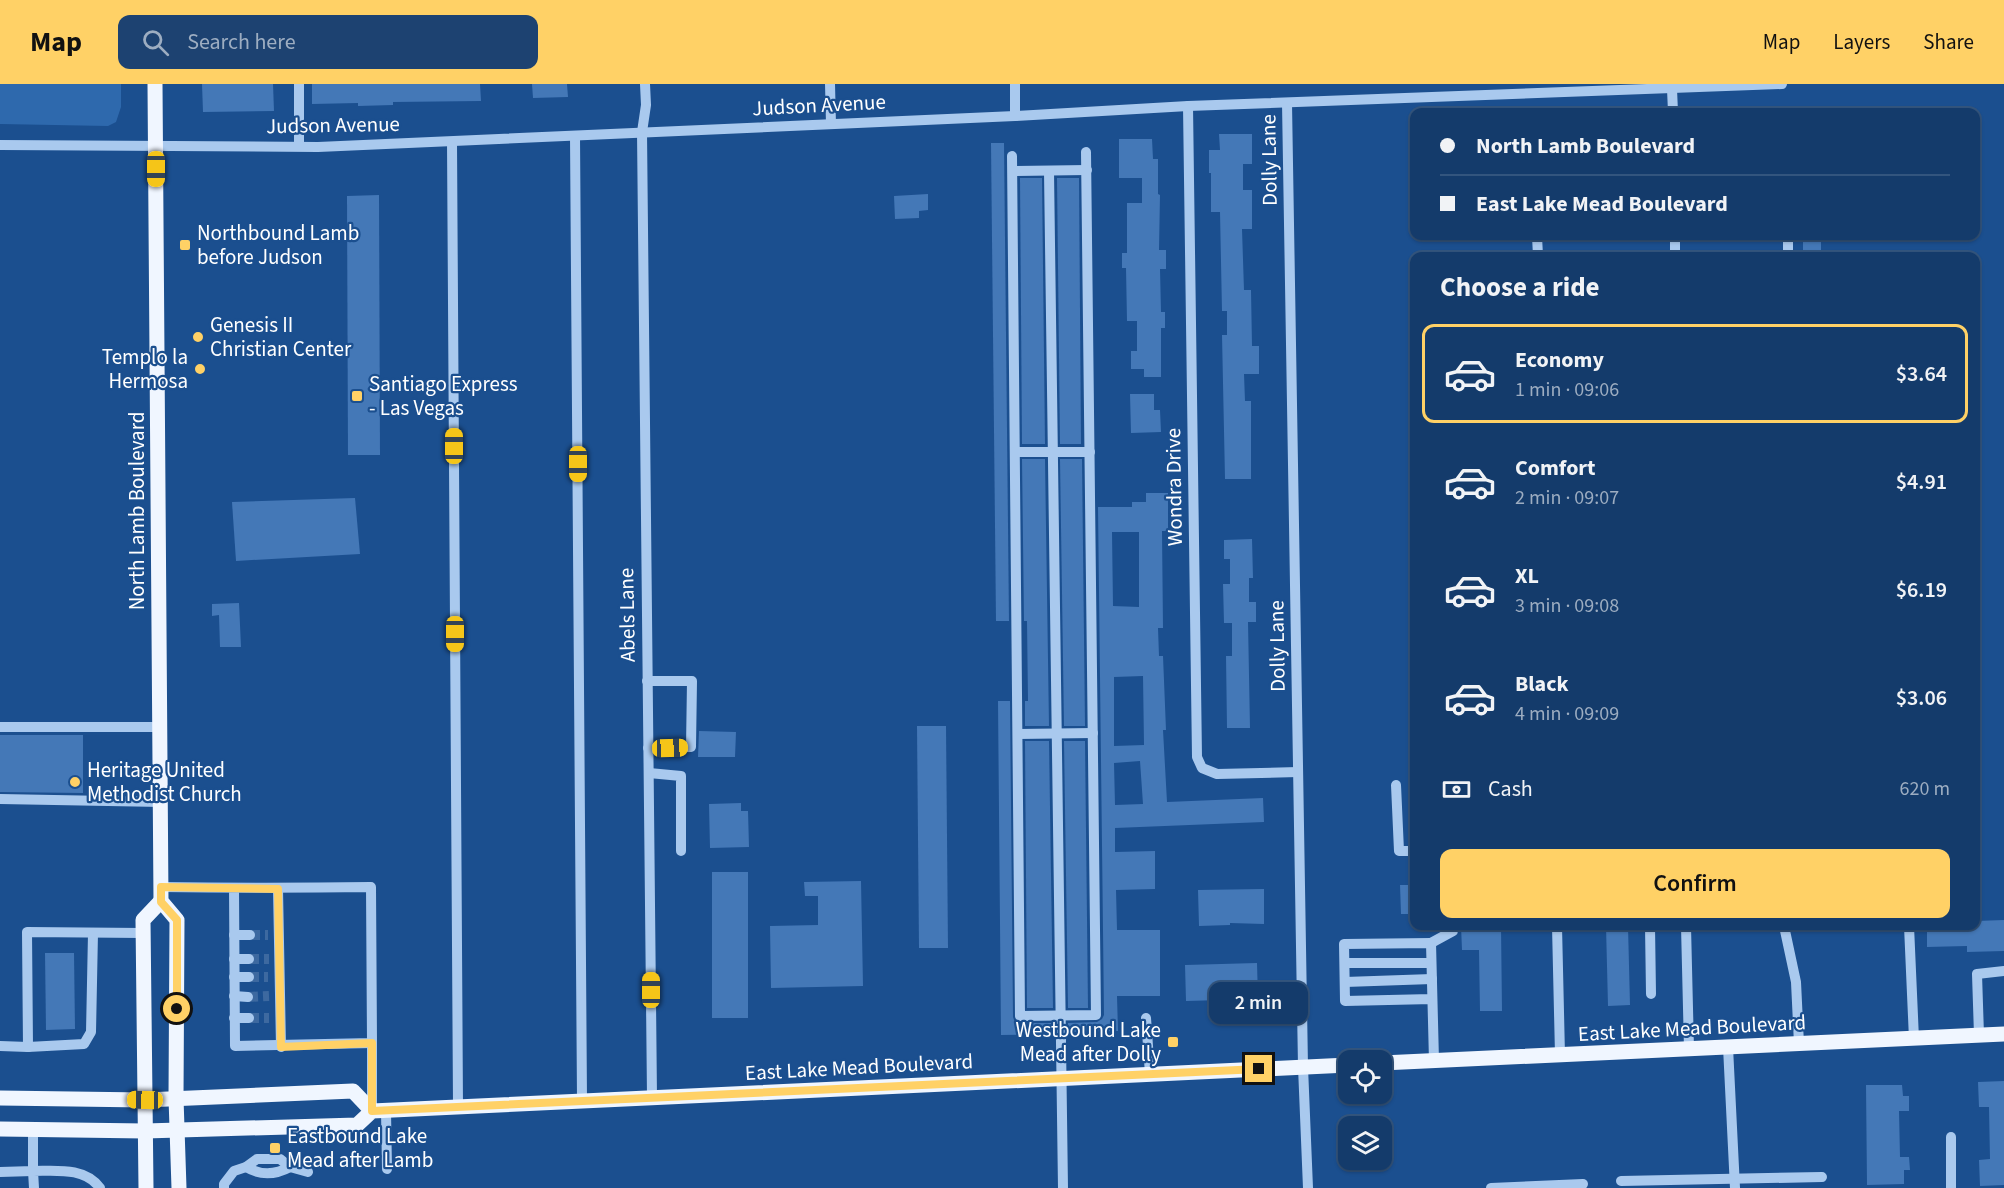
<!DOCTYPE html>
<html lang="en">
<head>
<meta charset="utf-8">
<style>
	:root { --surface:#143b6b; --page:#1d4271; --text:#f1f3f6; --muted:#9dadc1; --line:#33557e; --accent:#ffd166 }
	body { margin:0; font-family:"Source Sans 3",sans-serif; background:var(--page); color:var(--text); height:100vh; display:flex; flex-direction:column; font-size:22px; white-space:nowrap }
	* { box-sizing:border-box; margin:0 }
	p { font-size:20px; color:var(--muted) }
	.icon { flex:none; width:33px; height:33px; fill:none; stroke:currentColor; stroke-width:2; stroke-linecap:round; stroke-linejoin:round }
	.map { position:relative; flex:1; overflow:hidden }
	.side { position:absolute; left:1410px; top:168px; width:570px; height:678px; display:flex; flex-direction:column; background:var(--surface); border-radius:12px; box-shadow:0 2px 4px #0004,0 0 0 2px var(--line) }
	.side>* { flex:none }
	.banner { position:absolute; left:1410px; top:24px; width:570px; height:132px; border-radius:12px; box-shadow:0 2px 4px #0004,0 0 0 2px var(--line); display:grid; align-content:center; height:132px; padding:0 30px; background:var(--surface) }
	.fabs { position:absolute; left:1338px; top:966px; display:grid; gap:12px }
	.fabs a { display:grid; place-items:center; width:54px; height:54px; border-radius:12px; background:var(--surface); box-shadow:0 2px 4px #0004,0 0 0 2px var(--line); font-size:30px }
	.end { position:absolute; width:27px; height:27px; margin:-14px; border:8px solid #ffd166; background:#111; box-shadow:0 0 0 3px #111 }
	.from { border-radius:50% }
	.bubble { position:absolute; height:42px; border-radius:12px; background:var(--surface); box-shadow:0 2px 4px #0004,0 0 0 2px var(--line); font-size:20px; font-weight:600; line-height:42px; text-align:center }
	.car { position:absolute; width:18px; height:36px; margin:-18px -9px; border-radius:8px; box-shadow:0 0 4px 2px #0007; background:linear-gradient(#f5c518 24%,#345 0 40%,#f5c518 0 76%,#345 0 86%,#f5c518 0) }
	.banner b { display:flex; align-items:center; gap:21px; height:57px; font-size:22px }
	.banner b+b { border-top:2px solid var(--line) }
	.banner i { width:15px; height:15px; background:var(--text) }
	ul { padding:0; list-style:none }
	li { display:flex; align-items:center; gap:18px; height:99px; margin:0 12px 9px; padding:0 18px; border:3px solid transparent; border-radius:12px }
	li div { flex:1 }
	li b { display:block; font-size:22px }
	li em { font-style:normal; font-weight:600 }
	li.current { border-color:var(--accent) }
	li>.icon { width:54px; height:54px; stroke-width:1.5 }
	h2 { padding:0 30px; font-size:27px; line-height:72px }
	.pay { display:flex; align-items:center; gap:15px; height:66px; padding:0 30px; font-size:22px }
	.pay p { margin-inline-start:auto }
	.cta { display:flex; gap:12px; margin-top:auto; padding:12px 30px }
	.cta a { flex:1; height:69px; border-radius:12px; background:var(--accent); color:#111; font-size:24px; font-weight:600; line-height:69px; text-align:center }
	header { display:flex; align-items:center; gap:36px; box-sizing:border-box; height:84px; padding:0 30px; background:var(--accent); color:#111 }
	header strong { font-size:28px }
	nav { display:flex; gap:33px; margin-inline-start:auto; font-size:21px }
	.search { width:420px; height:54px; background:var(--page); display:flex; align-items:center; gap:15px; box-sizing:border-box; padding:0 21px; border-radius:12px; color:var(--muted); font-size:22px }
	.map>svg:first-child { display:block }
	.green { fill:#2e69ad }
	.building { fill:#4478b7; fill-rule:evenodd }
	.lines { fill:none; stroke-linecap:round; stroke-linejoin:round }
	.minor-tunnel { stroke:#3d69a0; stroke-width:10; stroke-dasharray:10 5; stroke-linecap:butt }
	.minor { stroke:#a9c9ee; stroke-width:10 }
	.major { stroke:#f0f6ff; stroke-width:15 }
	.route { stroke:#ffd166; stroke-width:8 }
	.poi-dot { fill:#ffd166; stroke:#1b4f8f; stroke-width:2 }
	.labels { text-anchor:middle; stroke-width:4.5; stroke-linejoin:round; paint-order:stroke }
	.street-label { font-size:21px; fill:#fff; stroke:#1b4f8f }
	.poi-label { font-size:21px; fill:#fff; stroke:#1b4f8f; text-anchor:start }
</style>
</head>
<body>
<header>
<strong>Map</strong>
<div class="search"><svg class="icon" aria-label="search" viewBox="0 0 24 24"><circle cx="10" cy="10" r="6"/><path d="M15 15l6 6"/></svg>Search here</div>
<nav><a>Map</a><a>Layers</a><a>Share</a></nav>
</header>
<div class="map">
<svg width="2004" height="1104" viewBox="0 0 2004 1104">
	<rect width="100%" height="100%" fill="#1b4f8f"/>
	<polygon class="green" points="0,0 121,0 121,23 116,38 108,42 0,40"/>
	<g class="building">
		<polygon points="202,0 273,0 274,27 203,28"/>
		<polygon points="312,0 480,0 481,17 393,18 393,21 358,22 358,19 312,20"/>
		<polygon points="532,0 567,0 568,13 533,14"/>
		<polygon points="1219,50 1252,50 1252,80 1243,80 1243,106 1252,106 1252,145 1242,145 1244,206 1251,206 1252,262 1259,262 1259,290 1244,290 1245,317 1251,317 1251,395 1225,395 1222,251 1227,251 1227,227 1222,227 1220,128 1211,128 1211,89 1209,89 1209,66 1220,66"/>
		<polygon points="1119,55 1152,55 1153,75 1158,75 1158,110 1160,111 1159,166 1166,166 1166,185 1160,185 1161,228 1165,228 1165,244 1161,244 1161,293 1144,293 1144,285 1131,285 1131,267 1137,267 1137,237 1127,237 1126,184 1122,184 1122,169 1127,169 1127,119 1142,119 1142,94 1119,94"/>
		<polygon points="991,59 1004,59 1009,537 996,537"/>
		<polygon points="1020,94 1042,94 1045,360 1022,360"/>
		<polygon points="1057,94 1079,94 1081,360 1060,360"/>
		<polygon points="928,110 928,126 919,127 919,134 895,135 894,112"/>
		<polygon points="379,111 380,371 348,371 347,112"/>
		<rect x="1803" y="152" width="18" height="19"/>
		<polygon points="1130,310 1154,310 1154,326 1160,326 1161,348 1131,349"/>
		<polygon points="1022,375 1045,375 1049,642 1025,642 1025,617 1028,617 1027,537 1024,537"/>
		<polygon points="1060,375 1082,375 1085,642 1064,642"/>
		<path d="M1146 409H1168V447H1162L1163 544H1158L1159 572H1163L1166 646H1163L1167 718 1263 714 1264 738 1115 744V768L1155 767V805L1116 806 1117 846H1160V912H1117L1118 947 1068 948V939L1097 938 1102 935 1104 931 1098 423H1132V418H1146ZM1112 448H1139V523L1113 522ZM1143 592 1144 661 1114 662V593ZM1140 677 1143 720 1115 721 1114 679Z"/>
		<polygon points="355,414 360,470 236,477 232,418"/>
		<polygon points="1252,455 1253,494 1249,494 1249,518 1256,518 1256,538 1248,538 1250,644 1227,644 1226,572 1232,572 1232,539 1224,539 1223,500 1230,500 1230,475 1224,475 1224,456"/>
		<polygon points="239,519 241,563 220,563 219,531 212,532 212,520"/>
		<polygon points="998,617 1010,617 1013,933 1014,936 1020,939 1053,939 1053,948 1050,948 1050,950 1001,951"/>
		<polygon points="917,642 946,642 948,864 919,864"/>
		<polygon points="699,647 736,648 735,673 698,673"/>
		<polygon points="0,651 83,651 83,709 0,708"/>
		<polygon points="1025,657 1049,657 1053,924 1027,924"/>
		<polygon points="1064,657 1085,657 1088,924 1068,924"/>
		<polygon points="741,719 741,727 748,727 749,763 710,764 709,720"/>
		<rect x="712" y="788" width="36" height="146"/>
		<polygon points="861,797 863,902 771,904 770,842 818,841 818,812 805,812 804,798"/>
		<polygon points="1400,801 1414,801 1414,830 1401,830"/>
		<polygon points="1264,805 1264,840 1230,839 1230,841 1199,842 1198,806"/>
		<polygon points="2004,836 2004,867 1967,868 1967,862 1927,863 1927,842 1976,842 1976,837"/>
		<polygon points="1461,842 1501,842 1502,927 1480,927 1479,866 1462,866"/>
		<polygon points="1606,842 1628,842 1630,921 1608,922"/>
		<polygon points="45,869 74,869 75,945 46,946"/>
		<polygon points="1257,879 1258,915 1186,917 1185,881"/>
		<polygon points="2004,997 2004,1101 1980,1102 1979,1076 1990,1075 1989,1023 1979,1023 1978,998"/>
		<polygon points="1866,1001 1902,1001 1903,1012 1909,1012 1909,1027 1899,1027 1900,1073 1909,1073 1910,1086 1904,1086 1904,1100 1867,1101"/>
	</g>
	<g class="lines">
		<g class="minor-tunnel">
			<polyline points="250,851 268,851"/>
			<polyline points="249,875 269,875"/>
			<polyline points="249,893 268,893"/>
			<polyline points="248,913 269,912"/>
			<polyline points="249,934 269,934"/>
		</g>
		<g class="minor">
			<polyline points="299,0 299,62"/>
			<polyline points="645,0 646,21 642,48 652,1013"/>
			<polyline points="830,0 831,40"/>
			<polyline points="1015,0 1015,32"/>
			<polyline points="1672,5 1673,28"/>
			<polyline points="1287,19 1303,983 1308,1104"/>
			<polyline points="1188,22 1197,673 1202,684 1217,690 1298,688"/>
			<polyline points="575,52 582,1016"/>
			<polyline points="452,58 458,1022"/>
			<polyline points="0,61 318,63 1015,32 1188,22 1782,0"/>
			<polyline points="1012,72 1020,932 1096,931 1086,68"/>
			<polyline points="1013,87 1087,86"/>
			<polyline points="1049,87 1063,1104"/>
			<polyline points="1537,152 1538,172"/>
			<polyline points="1675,152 1675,172"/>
			<polyline points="1788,152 1788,172"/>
			<polyline points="1015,368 1090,368"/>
			<polyline points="647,597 692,597 691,663 648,664"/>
			<polyline points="0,643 160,643"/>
			<polyline points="1018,650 1093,649"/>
			<polyline points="649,689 681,692 681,767"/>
			<polyline points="1396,701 1399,767 1414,767"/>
			<polyline points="0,715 162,718"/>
			<path d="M161 803C231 804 301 804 371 803L372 959 235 962 234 804"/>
			<polyline points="278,805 281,963"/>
			<polyline points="1557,842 1560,971"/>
			<polyline points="1650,842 1651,910"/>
			<polyline points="1686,842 1689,965"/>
			<polyline points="1784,842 1796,898 1799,960"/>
			<polyline points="1909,842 1914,955"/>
			<polyline points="1686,843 1745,842"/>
			<polyline points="234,851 250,851"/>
			<polyline points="1431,859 1453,847 1453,842"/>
			<polyline points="234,875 249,875"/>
			<polyline points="1345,879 1431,879"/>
			<polyline points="234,893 249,893"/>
			<polyline points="1345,898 1432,895"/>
			<polyline points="234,912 248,913"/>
			<polyline points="1432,915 1345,917 1344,860 1431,859 1434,977"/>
			<polyline points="234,934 249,934"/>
			<polyline points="1146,934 1150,990"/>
			<polyline points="1979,951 1977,890 2004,887"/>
			<polyline points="372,959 372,1027"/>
			<polyline points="0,962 28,963 27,848 143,849"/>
			<polyline points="28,963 84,960 91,948 93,849"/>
			<polyline points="1728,963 1735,1104"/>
			<polyline points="386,1027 387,1085"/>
			<polyline points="1951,1053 1951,1104"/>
			<path d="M246 1083C261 1092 275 1091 290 1083"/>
			<polyline points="0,1088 33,1087 33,1046"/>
			<polyline points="1621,1097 1822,1093"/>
			<path d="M34 1104 33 1087C56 1087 85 1083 100 1104"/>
			<polyline points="224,1104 224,1100 234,1087 246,1083 257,1075 280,1075 290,1083 308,1088"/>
			<polyline points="1491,1104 1583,1100"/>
		</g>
		<g class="major">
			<polyline points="155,0 161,817 177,836 176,1014 179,1104"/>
			<polyline points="1382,979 2004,950"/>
			<polyline points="0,1014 145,1016 353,1007 372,1027"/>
			<polyline points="0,1045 145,1047 357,1041 372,1027 1348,981"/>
			<polyline points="146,1104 143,836 161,817"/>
		</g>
	</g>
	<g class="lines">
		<polyline class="route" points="177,925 177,836 161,818 161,803 278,805 281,963 372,959 372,1027 1259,985"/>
	</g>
	<g class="poi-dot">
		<rect x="179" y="155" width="12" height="12" rx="3"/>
		<circle cx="198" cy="253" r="6"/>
		<circle cx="200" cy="285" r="6"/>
		<rect x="351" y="306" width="12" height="12" rx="3"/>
		<circle cx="75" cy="698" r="6"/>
		<rect x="1167" y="952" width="12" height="12" rx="3"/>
		<rect x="269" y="1058" width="12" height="12" rx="3"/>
	</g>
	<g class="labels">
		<g class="street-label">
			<text transform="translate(819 21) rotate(-3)" y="7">Judson Avenue</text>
			<text transform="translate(333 41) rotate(-1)" y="7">Judson Avenue</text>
			<text transform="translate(1269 76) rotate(-91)" y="7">Dolly Lane</text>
			<text transform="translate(1174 403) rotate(-91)" y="7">Wondra Drive</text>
			<text transform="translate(137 427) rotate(-90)" y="7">North Lamb Boulevard</text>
			<text transform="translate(627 531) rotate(-91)" y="7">Abels Lane</text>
			<text transform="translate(1277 562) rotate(-91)" y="7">Dolly Lane</text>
			<text transform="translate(1692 944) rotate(-3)" y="7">East Lake Mead Boulevard</text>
			<text transform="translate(859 983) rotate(-3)" y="7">East Lake Mead Boulevard</text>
		</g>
		<g class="poi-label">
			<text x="197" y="156">Northbound Lamb<tspan x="197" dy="24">before Judson</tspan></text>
			<text x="210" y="248">Genesis II<tspan x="210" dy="24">Christian Center</tspan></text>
			<text x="188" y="280" text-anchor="end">Templo la<tspan x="188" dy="24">Hermosa</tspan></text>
			<text x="369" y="307">Santiago Express<tspan x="369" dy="24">- Las Vegas</tspan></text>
			<text x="87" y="693">Heritage United<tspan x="87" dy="24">Methodist Church</tspan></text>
			<text x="1161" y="953" text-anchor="end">Westbound Lake<tspan x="1161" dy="24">Mead after Dolly</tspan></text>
			<text x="287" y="1059">Eastbound Lake<tspan x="287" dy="24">Mead after Lamb</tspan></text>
		</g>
	</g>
</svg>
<div class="fabs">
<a><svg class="icon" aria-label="locate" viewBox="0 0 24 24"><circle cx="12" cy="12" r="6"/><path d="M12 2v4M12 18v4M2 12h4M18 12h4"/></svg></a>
<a><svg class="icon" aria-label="layers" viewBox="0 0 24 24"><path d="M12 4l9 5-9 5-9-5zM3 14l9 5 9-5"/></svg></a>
</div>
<i class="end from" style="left:177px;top:925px"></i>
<i class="end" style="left:1259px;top:985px"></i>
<div class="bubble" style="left:1209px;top:898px;width:99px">2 min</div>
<i class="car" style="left:156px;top:85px;rotate:180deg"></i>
<i class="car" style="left:454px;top:362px;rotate:0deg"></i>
<i class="car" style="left:578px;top:380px;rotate:180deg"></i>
<i class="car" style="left:455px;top:550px;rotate:180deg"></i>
<i class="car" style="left:670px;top:664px;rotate:88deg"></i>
<i class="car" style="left:651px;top:906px;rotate:0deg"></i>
<i class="car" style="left:145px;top:1016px;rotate:271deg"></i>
<div class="banner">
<b><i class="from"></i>North Lamb Boulevard</b>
<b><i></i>East Lake Mead Boulevard</b>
</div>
<section class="side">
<h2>Choose a ride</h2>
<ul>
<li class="current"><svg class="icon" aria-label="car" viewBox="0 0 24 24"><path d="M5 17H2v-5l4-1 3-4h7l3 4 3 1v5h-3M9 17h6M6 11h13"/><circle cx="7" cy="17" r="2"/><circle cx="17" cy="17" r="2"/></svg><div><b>Economy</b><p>1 min · 09:06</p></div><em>$3.64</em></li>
<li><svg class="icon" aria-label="car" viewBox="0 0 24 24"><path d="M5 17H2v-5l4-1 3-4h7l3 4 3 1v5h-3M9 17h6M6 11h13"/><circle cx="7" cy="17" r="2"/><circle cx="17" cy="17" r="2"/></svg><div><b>Comfort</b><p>2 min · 09:07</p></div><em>$4.91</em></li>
<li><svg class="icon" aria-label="car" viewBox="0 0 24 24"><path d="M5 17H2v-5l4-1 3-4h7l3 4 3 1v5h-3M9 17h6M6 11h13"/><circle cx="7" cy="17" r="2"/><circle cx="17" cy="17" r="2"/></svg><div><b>XL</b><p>3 min · 09:08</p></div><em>$6.19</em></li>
<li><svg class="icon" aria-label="car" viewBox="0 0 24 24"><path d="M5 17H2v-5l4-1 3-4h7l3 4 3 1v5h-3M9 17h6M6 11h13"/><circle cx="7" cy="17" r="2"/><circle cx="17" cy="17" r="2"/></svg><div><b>Black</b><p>4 min · 09:09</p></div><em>$3.06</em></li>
</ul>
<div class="pay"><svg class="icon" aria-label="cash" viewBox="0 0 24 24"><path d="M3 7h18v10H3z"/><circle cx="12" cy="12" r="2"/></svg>Cash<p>620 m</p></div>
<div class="cta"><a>Confirm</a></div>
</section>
</div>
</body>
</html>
